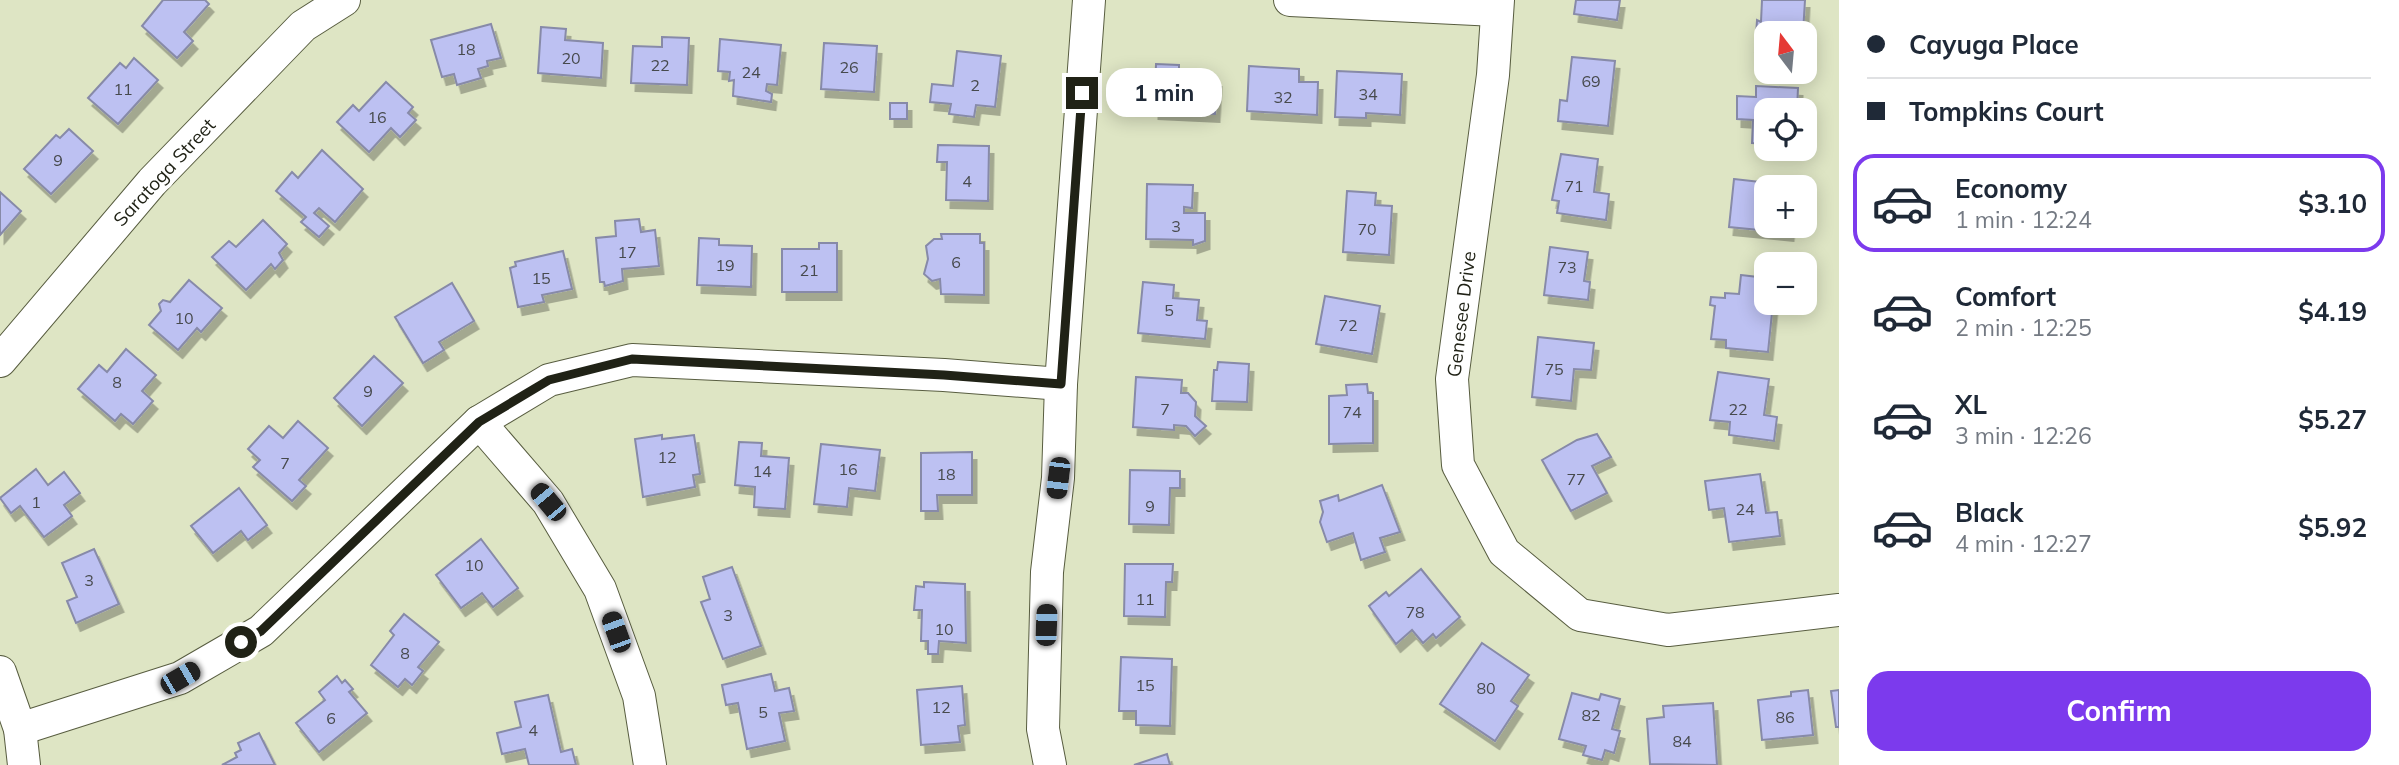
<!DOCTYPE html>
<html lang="en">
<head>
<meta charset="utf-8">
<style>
	:root { --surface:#fff; --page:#f2f2f3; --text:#1f2937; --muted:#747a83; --line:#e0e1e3; --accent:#7c3aed }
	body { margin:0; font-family:Mulish,sans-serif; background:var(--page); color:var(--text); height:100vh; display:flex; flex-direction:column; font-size:26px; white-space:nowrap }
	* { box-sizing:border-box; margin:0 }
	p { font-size:23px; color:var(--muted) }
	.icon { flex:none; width:38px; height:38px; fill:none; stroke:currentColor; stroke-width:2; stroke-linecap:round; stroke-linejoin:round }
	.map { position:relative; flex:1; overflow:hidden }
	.details { display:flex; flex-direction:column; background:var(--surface); width:560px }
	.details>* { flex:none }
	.guide { display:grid; align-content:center; height:154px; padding:0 28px; background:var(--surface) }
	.needle { width:46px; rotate:344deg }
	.fabs { position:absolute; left:1754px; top:21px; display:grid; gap:14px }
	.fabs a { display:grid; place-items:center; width:63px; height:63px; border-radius:14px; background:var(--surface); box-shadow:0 4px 18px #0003; font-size:35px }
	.end { position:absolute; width:32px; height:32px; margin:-16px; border:9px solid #202216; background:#fff; box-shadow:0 0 0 4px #fff }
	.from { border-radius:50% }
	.bubble { position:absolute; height:49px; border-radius:21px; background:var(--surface); box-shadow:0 4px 18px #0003; font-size:23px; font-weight:700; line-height:49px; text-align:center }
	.car { position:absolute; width:21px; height:42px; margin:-21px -10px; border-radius:9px; box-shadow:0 0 5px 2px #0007; background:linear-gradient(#222 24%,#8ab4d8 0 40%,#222 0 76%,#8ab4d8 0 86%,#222 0) }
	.guide b { display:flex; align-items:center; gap:24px; height:66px; font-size:26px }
	.guide b+b { border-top:2px solid var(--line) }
	.guide i { width:18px; height:18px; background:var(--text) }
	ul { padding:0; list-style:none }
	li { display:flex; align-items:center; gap:21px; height:98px; margin:0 14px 10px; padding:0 14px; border:4px solid transparent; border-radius:21px }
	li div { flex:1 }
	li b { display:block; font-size:26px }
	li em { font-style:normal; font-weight:700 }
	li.current { border-color:var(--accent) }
	li>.icon { width:63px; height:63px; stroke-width:1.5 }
	.cta { display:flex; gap:14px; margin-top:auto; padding:14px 28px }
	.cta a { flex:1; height:80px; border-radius:21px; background:var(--accent); color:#fff; font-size:28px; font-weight:700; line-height:80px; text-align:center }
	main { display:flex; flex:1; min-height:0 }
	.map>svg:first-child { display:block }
	.building { fill:#bdc1f2; stroke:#878aa8; stroke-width:2; filter:url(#shadow) }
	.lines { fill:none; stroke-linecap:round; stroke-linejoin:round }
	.minor-casing { stroke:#585d40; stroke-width:34 }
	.minor { stroke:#fff; stroke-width:32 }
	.route { stroke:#202216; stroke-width:9 }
	.labels { text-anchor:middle; stroke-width:7; stroke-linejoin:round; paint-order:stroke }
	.number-label { font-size:16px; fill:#474a4d }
	.street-label { font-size:19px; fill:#202216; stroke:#fff }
</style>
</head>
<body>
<main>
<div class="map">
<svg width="1839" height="765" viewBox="0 0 1839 765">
	<defs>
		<filter id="shadow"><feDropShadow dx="4.5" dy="8" stdDeviation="0" flood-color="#0004"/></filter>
	</defs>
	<rect width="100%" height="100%" fill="#dee5c4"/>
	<g class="building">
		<polygon points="163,0 205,0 209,4 184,32 193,41 177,58 142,26"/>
		<polygon points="1576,0 1620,0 1617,20 1574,14"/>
		<polygon points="1762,0 1805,0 1803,33 1766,33 1766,53 1755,52 1757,20 1761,22"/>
		<polygon points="491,24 501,58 487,61 488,66 478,69 481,78 457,85 454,74 442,77 431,40"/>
		<polygon points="541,27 566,29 565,40 603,43 601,78 538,73"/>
		<polygon points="662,37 689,38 687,85 631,83 633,46 662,47"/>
		<polygon points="720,39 781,45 777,85 767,84 766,91 772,94 771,102 733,96 734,80 729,81 730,72 718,71"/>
		<polygon points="824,43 877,46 874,92 821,89"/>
		<polygon points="957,51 1001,56 995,107 976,105 974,117 949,114 951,104 930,102 932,84 953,86"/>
		<polygon points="1572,57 1615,61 1608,126 1558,121 1560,100 1567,101"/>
		<polygon points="134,58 158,80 118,124 88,98 120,63 126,68"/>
		<polygon points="1156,64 1179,65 1179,77 1217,79 1215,114 1154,111"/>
		<polygon points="1249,66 1299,69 1299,82 1318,82 1317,115 1247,111"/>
		<polygon points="1337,71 1402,74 1400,115 1366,113 1366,118 1335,117"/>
		<polygon points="386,82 413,107 408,113 416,120 400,137 391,128 369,152 337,122 353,105 359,111"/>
		<polygon points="1756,86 1798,88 1797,110 1766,110 1766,144 1752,143 1753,120 1737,119 1737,96 1756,97"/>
		<rect x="890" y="103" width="17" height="16"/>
		<polygon points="69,129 93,151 51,194 24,169 56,135 60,138"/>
		<polygon points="938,145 989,146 988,201 946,200 947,162 937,162"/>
		<polygon points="322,150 363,189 335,222 319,208 314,213 329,226 319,237 301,222 306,217 276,191 292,172 298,178"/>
		<polygon points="1561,154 1598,159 1594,192 1609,194 1606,220 1557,213 1559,201 1552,200"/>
		<polygon points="1734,179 1795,186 1766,187 1766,226 1790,226 1789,233 1729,227"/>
		<polygon points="1147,184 1193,185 1192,208 1184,207 1184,213 1205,213 1205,241 1193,245 1193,240 1146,239"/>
		<polygon points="1347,191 1376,193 1375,205 1392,206 1389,255 1343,252"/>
		<polygon points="0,192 21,211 0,235"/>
		<polygon points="639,219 641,232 655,230 659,266 622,269 623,281 605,286 604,282 600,282 596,238 616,236 615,221"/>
		<polygon points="263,220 287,244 279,253 283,260 275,269 271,264 246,290 212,257 229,241 236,247"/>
		<polygon points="941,234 980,234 980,243 984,243 984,295 941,294 940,279 932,281 924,274 928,259 926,246 934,239 942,239"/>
		<polygon points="699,238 719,239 719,245 752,246 751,287 697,285"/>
		<polygon points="819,243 837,243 837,292 782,292 782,249 819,249"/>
		<polygon points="1550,247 1588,252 1584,281 1590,282 1588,300 1544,295"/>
		<polygon points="563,251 572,289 542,295 544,302 518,307 510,268 516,266 515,262"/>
		<polygon points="1741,275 1766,278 1766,303 1785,303 1773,303 1768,352 1726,348 1726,340 1711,339 1715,306 1710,305 1711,297 1725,298 1725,293 1739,294"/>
		<polygon points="189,280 222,308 201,332 197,328 178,350 149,325 161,311 159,304 163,300 170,302"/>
		<polygon points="1143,282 1174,285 1173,298 1199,300 1197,320 1207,321 1205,339 1138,333"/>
		<polygon points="452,283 474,321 439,342 444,350 423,363 395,317"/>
		<polygon points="1325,296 1380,306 1372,354 1316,344"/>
		<polygon points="1538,337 1594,343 1591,370 1574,369 1571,401 1532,397"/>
		<polygon points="126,349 156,375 142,391 153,401 133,424 121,414 115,421 78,389 99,365 107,372"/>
		<polygon points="374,356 403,383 362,426 334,398"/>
		<polygon points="1218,362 1249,364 1247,402 1212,401 1214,370 1217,370"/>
		<polygon points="1718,372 1769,379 1764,415 1777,417 1774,441 1729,435 1730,422 1710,420"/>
		<polygon points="1136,377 1182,380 1181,393 1188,393 1196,402 1195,416 1206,426 1195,436 1186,426 1174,425 1174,430 1133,427"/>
		<polygon points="1367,384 1368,393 1373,393 1373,443 1329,444 1329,396 1347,395 1346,385"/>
		<polygon points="298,421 328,448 299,480 306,486 292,501 253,467 260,460 248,449 269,426 283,438"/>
		<polygon points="1597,434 1611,457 1592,466 1607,493 1571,511 1542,460 1577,440"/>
		<polygon points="662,435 662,439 694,435 700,474 693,475 695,487 643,497 635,439"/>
		<polygon points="739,442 762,443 761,456 789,458 785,509 754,507 755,487 735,485"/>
		<polygon points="821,444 880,450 875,491 849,488 847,507 814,504"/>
		<polygon points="972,452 972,495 937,495 938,511 921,511 921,453"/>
		<polygon points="36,469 48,485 64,472 80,493 64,505 72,516 44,537 20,506 11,513 0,498"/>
		<polygon points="1130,470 1180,471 1180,488 1170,488 1169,525 1129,524"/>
		<polygon points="1760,474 1766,513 1777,512 1780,536 1729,542 1724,508 1709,510 1705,481"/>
		<polygon points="1382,485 1400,532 1380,538 1385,552 1361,560 1353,533 1327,542 1320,522 1323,512 1320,501 1338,495 1339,501"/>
		<polygon points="239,488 267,525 248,540 241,531 213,553 191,526"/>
		<polygon points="481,539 518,588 493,607 482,593 461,608 436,575"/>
		<polygon points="94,549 119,604 76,623 67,601 77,597 62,563"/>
		<polygon points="1125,564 1173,564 1172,582 1166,582 1165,617 1124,616"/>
		<polygon points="732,567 761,646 723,659 701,602 710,599 703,577"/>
		<polygon points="1421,569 1460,617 1436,638 1433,634 1423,643 1412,630 1396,644 1369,606 1386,592 1389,596"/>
		<polygon points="924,582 965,584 966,643 939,641 938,654 928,654 928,641 921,641 922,610 914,610 916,586 924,587"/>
		<polygon points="404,614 439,642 418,667 423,671 412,685 405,679 398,687 371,665 394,635 390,631"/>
		<polygon points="1482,643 1529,675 1511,701 1518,706 1495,741 1440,704"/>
		<polygon points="1121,657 1172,659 1170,726 1136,725 1136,711 1119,711"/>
		<polygon points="771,674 775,691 789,688 794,711 779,713 785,741 747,749 738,703 726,705 722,685"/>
		<polygon points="337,676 342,683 345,680 353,689 349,692 367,713 319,752 296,723 325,700 319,692"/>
		<polygon points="962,686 965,725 958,726 960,742 921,745 917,690"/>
		<polygon points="1808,690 1813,735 1762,740 1758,700 1791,696 1791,692"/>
		<polygon points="1839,690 1839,727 1836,727 1831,691"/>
		<polygon points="1572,693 1599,700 1601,694 1620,699 1612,729 1620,731 1614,753 1605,750 1602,760 1583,755 1586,746 1559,739"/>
		<polygon points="548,695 561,752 572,749 576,765 529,765 525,749 502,754 497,733 521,727 515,702"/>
		<polygon points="1713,703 1717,765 1650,764 1647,719 1664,717 1663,706"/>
		<polygon points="259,733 275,765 222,765 237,757 235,753 241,750 238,743"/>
		<polygon points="1167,754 1170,765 1134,765"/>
	</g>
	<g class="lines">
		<defs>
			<g id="minor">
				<polyline points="1290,0 1496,10"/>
				<polyline points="1498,0 1493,75 1452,379 1458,465 1504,552 1580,615 1668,630 1839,610"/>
				<polyline points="0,361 152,182 303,26 344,0"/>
				<polyline points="479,422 548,502 600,589 639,696 650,765"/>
				<polyline points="0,672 20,729 24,765"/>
				<polyline points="20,729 180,678 261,631 479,422 549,380 632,360 944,375 1061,384"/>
				<polyline points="1050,765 1043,729 1047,572 1058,478 1061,384 1089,0"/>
			</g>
		</defs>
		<use href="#minor" class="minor-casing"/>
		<use href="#minor" class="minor"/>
	</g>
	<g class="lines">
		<polyline class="route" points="241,642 261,631 479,422 549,380 632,359 944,375 1061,384 1082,93"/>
	</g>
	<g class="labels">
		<g class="number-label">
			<text x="466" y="55">18</text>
			<text x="571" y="64">20</text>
			<text x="660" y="71">22</text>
			<text x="849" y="73">26</text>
			<text x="751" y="78">24</text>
			<text x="1591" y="87">69</text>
			<text x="975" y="91">2</text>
			<text x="123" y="95">11</text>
			<text x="1368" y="100">34</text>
			<text x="1283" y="103">32</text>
			<text x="377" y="123">16</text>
			<text x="58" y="166">9</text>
			<text x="967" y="187">4</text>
			<text x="1574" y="192">71</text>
			<text x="1176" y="232">3</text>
			<text x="1367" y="235">70</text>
			<text x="627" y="258">17</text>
			<text x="956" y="268">6</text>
			<text x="725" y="271">19</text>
			<text x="1567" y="273">73</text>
			<text x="809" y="276">21</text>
			<text x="541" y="284">15</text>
			<text x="1169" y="316">5</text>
			<text x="184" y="324">10</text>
			<text x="1348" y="331">72</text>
			<text x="1554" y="375">75</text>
			<text x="117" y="388">8</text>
			<text x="368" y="397">9</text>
			<text x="1165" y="415">7</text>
			<text x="1738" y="415">22</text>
			<text x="1352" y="418">74</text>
			<text x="667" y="463">12</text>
			<text x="285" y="469">7</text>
			<text x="848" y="475">16</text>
			<text x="762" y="477">14</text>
			<text x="946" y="480">18</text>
			<text x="1576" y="485">77</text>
			<text x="36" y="508">1</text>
			<text x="1150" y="512">9</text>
			<text x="1745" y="515">24</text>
			<text x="474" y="571">10</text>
			<text x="89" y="586">3</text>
			<text x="1145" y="605">11</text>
			<text x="1415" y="618">78</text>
			<text x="728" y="621">3</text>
			<text x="944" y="635">10</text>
			<text x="405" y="659">8</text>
			<text x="1145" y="691">15</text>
			<text x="1486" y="694">80</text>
			<text x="941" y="713">12</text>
			<text x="763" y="718">5</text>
			<text x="1591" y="721">82</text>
			<text x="1785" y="723">86</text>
			<text x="331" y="724">6</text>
			<text x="533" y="736">4</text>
			<text x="1682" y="747">84</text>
		</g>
		<g class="street-label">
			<text transform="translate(164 172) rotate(-47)" y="7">Saratoga Street</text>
			<text transform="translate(1461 314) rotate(-83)" y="7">Genesee Drive</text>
		</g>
	</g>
</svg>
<div class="fabs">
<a><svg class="needle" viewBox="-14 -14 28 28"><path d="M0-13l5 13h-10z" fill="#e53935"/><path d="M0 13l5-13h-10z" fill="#747a83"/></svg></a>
<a><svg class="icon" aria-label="locate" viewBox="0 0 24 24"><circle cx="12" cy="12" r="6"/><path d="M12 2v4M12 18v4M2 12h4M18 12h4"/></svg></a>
<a>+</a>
<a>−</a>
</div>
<i class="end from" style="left:241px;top:642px"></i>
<i class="end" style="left:1082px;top:93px"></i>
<div class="bubble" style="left:1106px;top:68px;width:116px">1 min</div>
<i class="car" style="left:1058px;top:478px;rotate:187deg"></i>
<i class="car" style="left:548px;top:502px;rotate:320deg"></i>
<i class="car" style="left:1046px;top:625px;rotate:2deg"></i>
<i class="car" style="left:616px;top:632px;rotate:340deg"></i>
<i class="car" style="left:180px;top:678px;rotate:60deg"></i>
</div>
<section class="details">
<div class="guide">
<b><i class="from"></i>Cayuga Place</b>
<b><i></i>Tompkins Court</b>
</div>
<ul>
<li class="current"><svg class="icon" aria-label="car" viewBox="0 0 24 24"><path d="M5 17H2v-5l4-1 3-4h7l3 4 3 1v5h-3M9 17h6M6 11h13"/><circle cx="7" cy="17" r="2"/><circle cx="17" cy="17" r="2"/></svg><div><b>Economy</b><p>1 min · 12:24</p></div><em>$3.10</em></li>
<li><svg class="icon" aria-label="car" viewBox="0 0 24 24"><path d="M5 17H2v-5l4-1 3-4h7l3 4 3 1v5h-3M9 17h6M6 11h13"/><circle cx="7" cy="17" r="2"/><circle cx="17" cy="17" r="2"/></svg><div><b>Comfort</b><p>2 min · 12:25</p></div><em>$4.19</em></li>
<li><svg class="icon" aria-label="car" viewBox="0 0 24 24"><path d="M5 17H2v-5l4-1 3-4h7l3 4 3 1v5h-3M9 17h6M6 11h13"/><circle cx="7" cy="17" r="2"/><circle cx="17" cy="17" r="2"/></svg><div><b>XL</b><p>3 min · 12:26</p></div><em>$5.27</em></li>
<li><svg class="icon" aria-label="car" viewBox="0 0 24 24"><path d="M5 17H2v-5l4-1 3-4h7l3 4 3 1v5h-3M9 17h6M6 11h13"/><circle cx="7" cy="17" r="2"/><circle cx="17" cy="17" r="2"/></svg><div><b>Black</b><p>4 min · 12:27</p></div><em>$5.92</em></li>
</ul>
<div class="cta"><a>Confirm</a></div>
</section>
</main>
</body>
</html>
